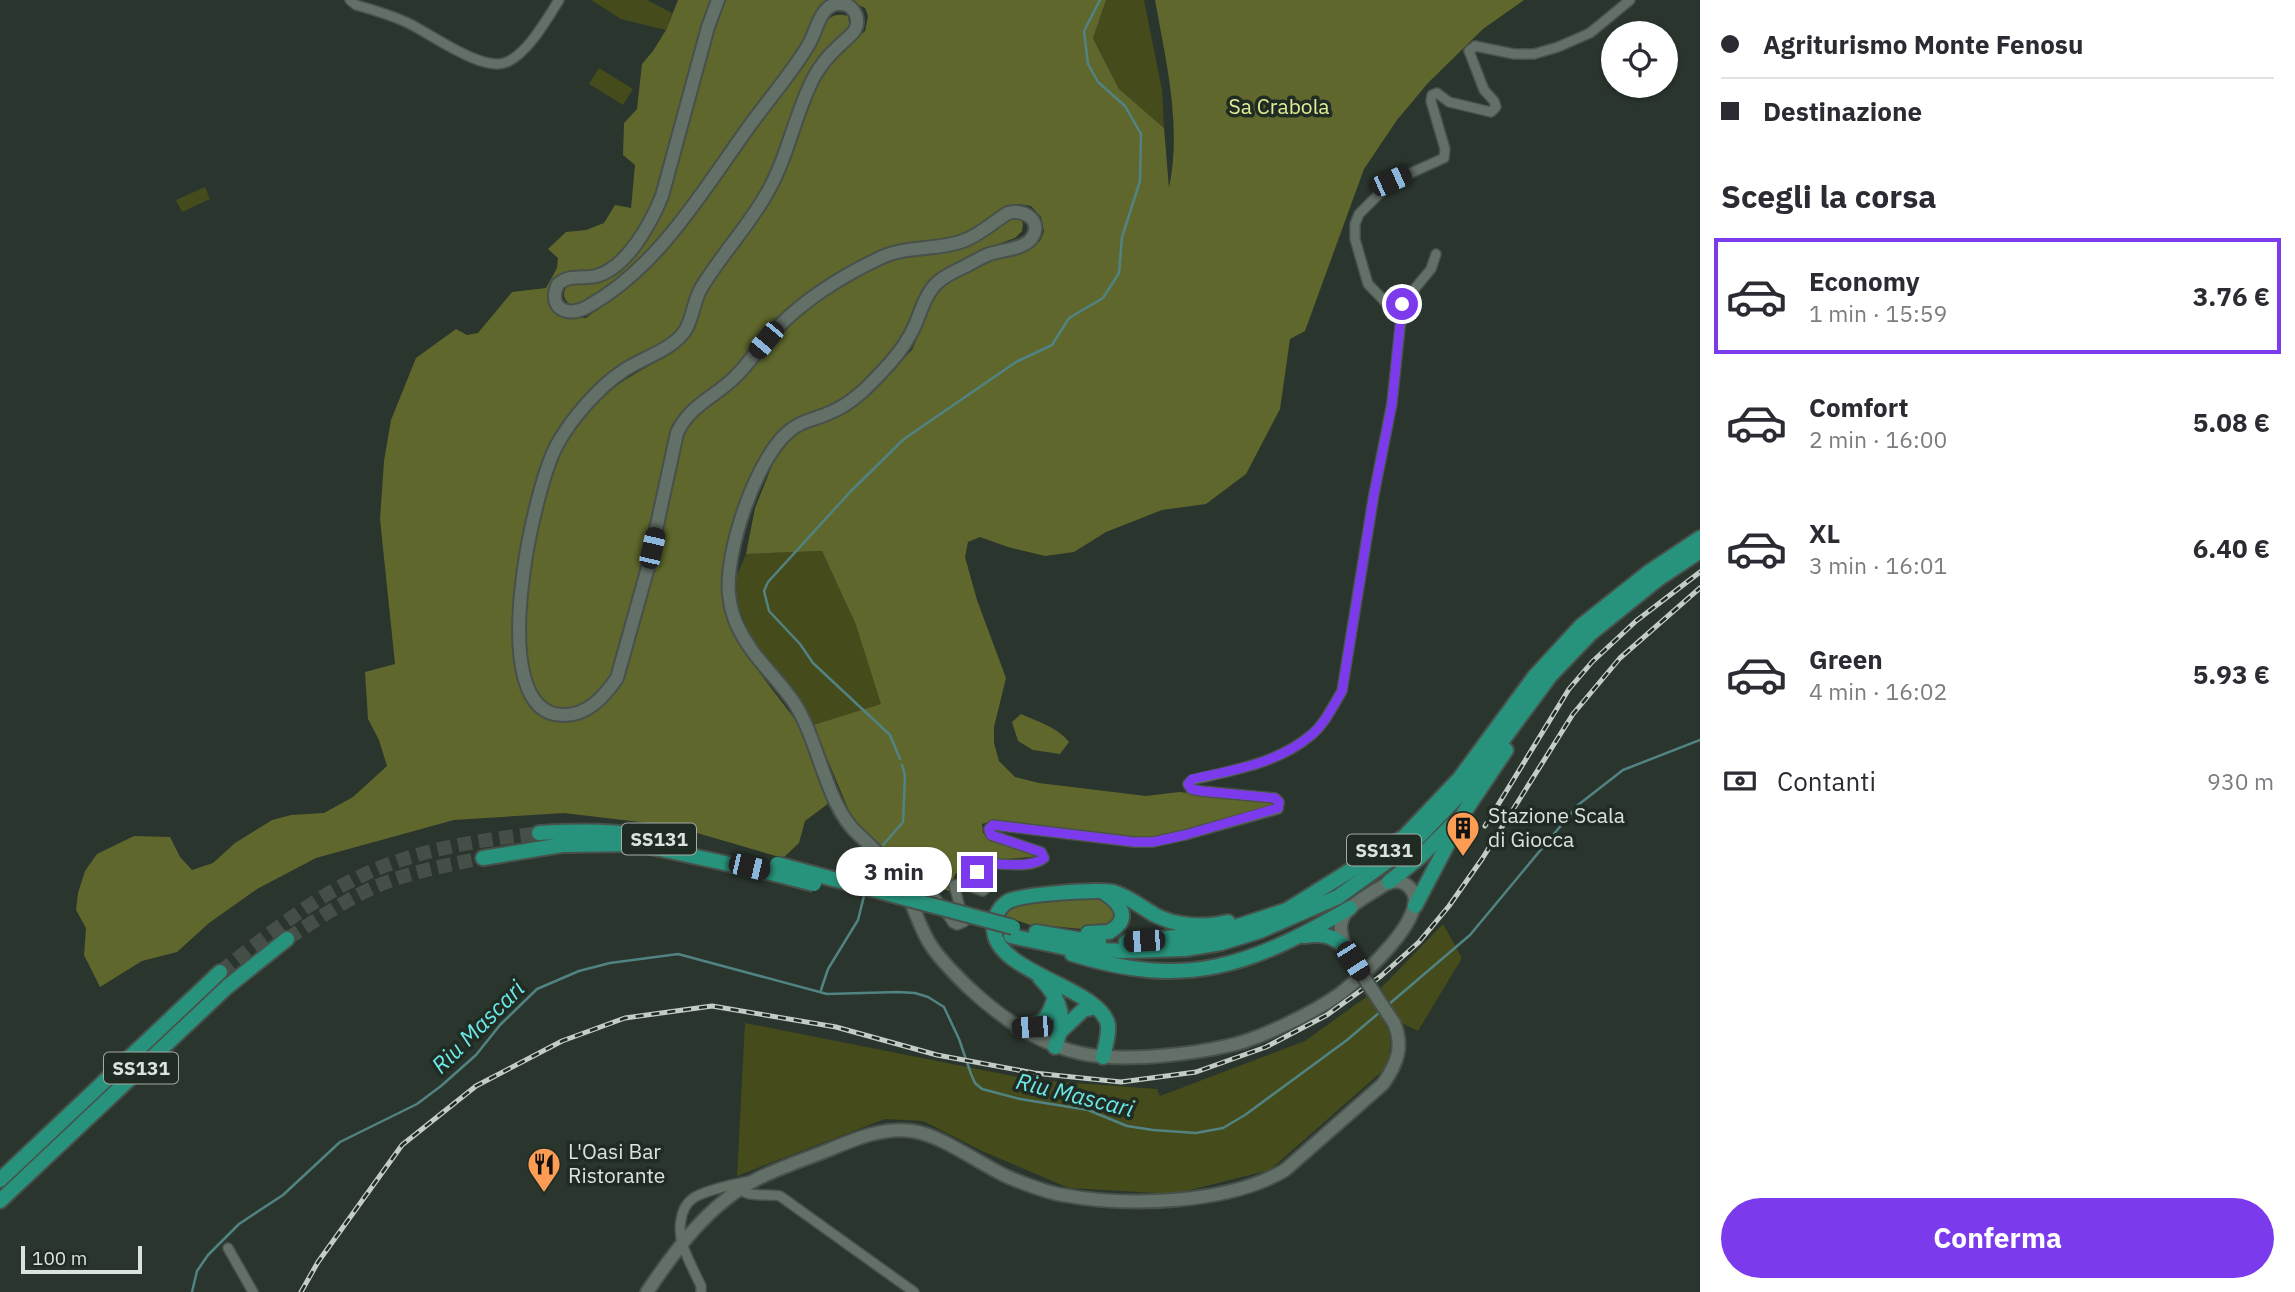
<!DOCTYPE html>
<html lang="it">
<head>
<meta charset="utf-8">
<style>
	:root { --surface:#fff; --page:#f7f7f7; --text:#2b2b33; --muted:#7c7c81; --line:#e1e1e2; --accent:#7c3aed }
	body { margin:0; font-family:"IBM Plex Sans",sans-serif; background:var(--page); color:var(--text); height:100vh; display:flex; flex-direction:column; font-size:26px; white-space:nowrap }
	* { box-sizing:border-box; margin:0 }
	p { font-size:23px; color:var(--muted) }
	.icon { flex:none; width:38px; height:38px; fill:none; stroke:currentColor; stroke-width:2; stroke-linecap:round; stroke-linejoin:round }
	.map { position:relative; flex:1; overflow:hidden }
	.details { display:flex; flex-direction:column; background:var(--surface); width:595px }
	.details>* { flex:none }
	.guide { display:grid; align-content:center; height:154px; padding:0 21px; background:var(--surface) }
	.tools { position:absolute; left:1601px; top:21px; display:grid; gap:14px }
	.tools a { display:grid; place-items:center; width:77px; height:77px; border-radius:50%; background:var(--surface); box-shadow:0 2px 5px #0004; font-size:35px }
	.scale { position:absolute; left:21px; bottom:18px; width:121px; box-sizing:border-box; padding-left:7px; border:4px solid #dce3de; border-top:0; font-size:19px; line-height:24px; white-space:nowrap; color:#dce3de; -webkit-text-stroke:5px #202b24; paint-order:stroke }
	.end { position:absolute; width:32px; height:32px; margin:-16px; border:9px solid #7c3aed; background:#fff; box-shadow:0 0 0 4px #fff }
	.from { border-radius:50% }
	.bubble { position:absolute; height:49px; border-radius:24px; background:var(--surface); box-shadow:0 2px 5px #0004; font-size:23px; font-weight:800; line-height:49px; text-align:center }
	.car { position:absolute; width:21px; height:42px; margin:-21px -10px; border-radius:9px; box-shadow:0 0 5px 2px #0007; background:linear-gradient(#222 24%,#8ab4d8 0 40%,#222 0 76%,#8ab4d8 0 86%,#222 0) }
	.guide b { display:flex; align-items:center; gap:24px; height:66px; font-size:26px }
	.guide b+b { border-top:2px solid var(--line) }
	.guide i { width:18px; height:18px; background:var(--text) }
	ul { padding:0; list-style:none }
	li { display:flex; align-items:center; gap:21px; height:116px; margin:0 14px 10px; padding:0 7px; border:4px solid transparent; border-radius:0px }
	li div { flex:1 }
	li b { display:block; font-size:26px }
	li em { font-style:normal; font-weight:800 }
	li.current { border-color:var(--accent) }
	li>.icon { width:63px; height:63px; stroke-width:1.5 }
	h2 { padding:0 21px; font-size:32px; line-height:84px }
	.pay { display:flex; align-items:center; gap:18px; height:77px; padding:0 21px; font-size:26px }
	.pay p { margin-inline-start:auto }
	.button { display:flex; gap:14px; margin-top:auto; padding:14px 21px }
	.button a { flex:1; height:80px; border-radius:42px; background:var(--accent); color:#fff; font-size:28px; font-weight:800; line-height:80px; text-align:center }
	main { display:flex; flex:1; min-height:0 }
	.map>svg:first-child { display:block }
	.green { fill:#454b1b }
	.forest { fill:#5f672c }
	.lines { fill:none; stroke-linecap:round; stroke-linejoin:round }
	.stream { stroke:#518382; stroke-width:2.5 }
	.trunk-tunnel { stroke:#454f48; stroke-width:14; stroke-dasharray:14 7; stroke-linecap:butt }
	.minor-casing { stroke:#47504a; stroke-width:12 }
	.secondary-casing { stroke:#47504a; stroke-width:16 }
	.trunk-casing { stroke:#47504a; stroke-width:18 }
	.minor { stroke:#637067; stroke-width:9 }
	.secondary { stroke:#637067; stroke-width:12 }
	.trunk { stroke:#28937c; stroke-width:14 }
	.rail-casing { stroke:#c4ccc6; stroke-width:5 }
	.rail { stroke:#202b24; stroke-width:2.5; stroke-dasharray:8; stroke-linecap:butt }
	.secondary-bridge-casing { stroke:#47504a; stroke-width:16; stroke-linecap:butt }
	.trunk-bridge-casing { stroke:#47504a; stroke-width:18; stroke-linecap:butt }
	.secondary-bridge { stroke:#637067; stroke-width:12 }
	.trunk-bridge { stroke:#28937c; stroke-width:14 }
	.route { stroke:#7c3aed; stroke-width:9 }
	.labels { text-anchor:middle; stroke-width:7; stroke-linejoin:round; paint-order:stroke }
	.shield { fill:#202b24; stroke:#a4aca6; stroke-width:2 }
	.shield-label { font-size:19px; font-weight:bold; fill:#dce3de }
	.park-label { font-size:21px; fill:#e0ed95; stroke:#202b24 }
	.poi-label { font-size:21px; fill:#dce3de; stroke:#202b24; text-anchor:start }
	.water-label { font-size:23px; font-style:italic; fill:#6be9e8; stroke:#202b24 }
</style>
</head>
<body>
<main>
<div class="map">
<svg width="1700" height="1292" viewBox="0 0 1700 1292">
	<rect width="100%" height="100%" fill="#2a352d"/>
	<g class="green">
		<polygon points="591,0 647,0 672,13 666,30 621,19"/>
		<polygon points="1106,0 1144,0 1162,90 1164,128 1119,89 1093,37"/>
		<polygon points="599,68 633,89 623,105 589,84"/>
		<polygon points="205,187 210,199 182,212 176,200"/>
		<polygon points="822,551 856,625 882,704 813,725 796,691 754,645 737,602 737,575 746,554"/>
		<polygon points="1443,924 1462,958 1418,1031 1402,1023 1381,988"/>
		<polygon points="1369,995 1391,1035 1388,1066 1270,1170 1174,1194 1069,1188 982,1151 923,1121 885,1119 737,1176 745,1023 1033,1080 1157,1089 1160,1096 1305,1041"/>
	</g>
	<g class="forest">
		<path d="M678 0H714L651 216 619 257 604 266 592 270 566 272 559 278 561 315 567 317 586 318 624 290 638 276 708 197 748 136 809 55C820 38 822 8 848 16L850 29 826 53 765 190 692 297C690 302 687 307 685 312 683 316 684 323 682 327 674 343 651 348 638 357 627 365 618 378 609 388 594 404 579 419 565 435 559 441 551 447 547 455 535 477 533 502 528 527 518 573 490 707 558 720 582 725 603 705 616 688L683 429 696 413 714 403 735 387 772 343 806 310 862 271 898 256 974 242 1012 218 1021 219 1023 224 1022 231 1015 238 987 248 930 280 916 301 902 338 887 360 861 385 841 402 788 424 772 442 753 478 733 522 723 578 726 607 734 632 756 668 797 722 814 760 829 803 805 821 799 843 783 858 673 826 564 813 454 820 316 858 257 889 209 923 177 952 142 961 100 987 84 955 86 928 76 910 78 893 85 871 97 854 134 836 170 837 180 857 192 870 213 863 235 843 272 820 291 815 324 813 353 797 387 766 379 740 368 719 365 672 395 664 380 519 384 461 391 420 416 358 456 329 467 335 478 333 512 292 546 288 557 268 558 258 548 249 566 232 586 230 604 223 615 205 631 208 635 165 623 155 624 123 637 109 642 64 653 51 666 30Z"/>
		<path d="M724 0H837C817 8 811 21 806 42L705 182 648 253 620 282 577 306C564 305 559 292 570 284L605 280 620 271 642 245 656 224 663 212 672 184 715 24Z"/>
		<path d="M848 0H1106L1093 38 1119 89 1164 128 1169 188C1182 125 1166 62 1155 0H1524L1483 29 1428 83 1397 120 1364 169 1305 331 1290 339 1280 409 1246 474 1206 504 1162 510 1106 532 1074 552 1045 556 1008 547 980 537 968 542 965 557 977 600 1006 678 994 727V743L999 761 1015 777 1039 783 1146 796 1179 792 1265 800 1272 801 1274 804 1271 808 1218 824 1161 837 1127 839 995 820 982 824 983 833 1041 856 976 862 969 866 985 884 982 887 976 886 956 873 950 885 951 892 927 881 925 869 912 875 852 818 813 725 881 704 856 625 822 551 746 554 755 508 775 458 786 442 799 429 855 407 912 350 938 289 946 281 987 261 1031 247 1040 241 1044 232 1041 217 1031 206 1019 204 1005 207 968 233 842 273 730 376 681 412 672 425 646 552 612 677C595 709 548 727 532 682 513 626 538 497 565 445 576 424 592 407 609 392 633 370 676 358 692 329 698 320 698 309 703 299 722 264 751 234 769 197 790 153 801 102 829 62 836 52 855 40 865 31L868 16 865 8Z"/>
		<path d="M1021 714C1039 722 1057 727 1069 742L1060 754 1033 750 1018 741 1012 722Z"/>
		<polygon points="1104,897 1116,910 1115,924 1092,930 1051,926 1036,927 1005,916 1012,908 1019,905"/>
	</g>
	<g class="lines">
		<g class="stream">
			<polyline points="900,759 890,735 813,663 800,644 769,611 764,591 768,582 851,491 904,439 1016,362 1052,345 1069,318 1103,298 1119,273 1122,237 1140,181 1141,134 1125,106 1098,82 1088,64 1084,31 1100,0"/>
			<polyline points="883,845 903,822 905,776 902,765"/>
			<polyline points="867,882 875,855"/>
			<polyline points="821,990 828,969 858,920 865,892"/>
			<polyline points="1388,1005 1470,935 1578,805 1623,770 1700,740"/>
			<polyline points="192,1292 197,1271 208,1255 239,1224 283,1195 340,1142 417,1104 441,1086 476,1055 500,1025 537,989 579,971 610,963 678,954 827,994 898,992 915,993 928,997 944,1007 959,1039 971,1074 975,1083 982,1089 1020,1099 1088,1110 1127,1126 1153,1130 1196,1133 1223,1128 1245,1115 1347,1040 1380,1012"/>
		</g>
		<g class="trunk-tunnel">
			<path d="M287 939C316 920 345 900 377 886 410 872 447 865 483 858"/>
			<path d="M220 972C266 936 318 894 372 871 425 848 482 840 539 833"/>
		</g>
		<defs>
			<g id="minor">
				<path d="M350 0 356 5C374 10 391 15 408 23 431 34 483 73 507 62 528 53 547 19 559 0"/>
				<polyline points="1436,254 1431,269 1402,304 1401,318 1368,284 1355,239 1355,224 1359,214 1391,182 1444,158 1445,149 1431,101 1432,95 1437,93 1449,102 1491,112 1496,107 1494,101 1484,90 1469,51 1475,46 1514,54 1534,54 1558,47 1590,33 1630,0"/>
				<path d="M905 889 922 878 953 923 957 925 964 922 954 885 963 884 983 891 988 886 977 871 979 864C998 861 1028 871 1044 858L1041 852 991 835 989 829 993 825 1134 842H1153L1185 835 1278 809 1279 802 1275 798 1201 791 1191 789 1188 784 1192 780C1233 770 1276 764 1310 736 1324 725 1333 706 1342 691L1374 494 1392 403 1401 318"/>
				<path d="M741 1190C751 1198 767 1193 780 1196L914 1292"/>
				<polyline points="228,1248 253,1292"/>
				<path d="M701 1292V1286C695 1273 688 1260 683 1246 678 1232 679 1209 692 1199 704 1190 735 1184 750 1181"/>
			</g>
			<g id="secondary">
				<path d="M718 0 708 27 662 196C651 223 627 268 596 276 583 279 570 274 558 284 547 308 567 318 587 307 658 268 702 192 748 128 768 100 792 73 809 44 817 30 821 1 842 4 847 4 850 6 853 10 858 16 858 24 855 30 852 35 845 40 840 45 830 54 821 64 814 77 795 113 788 157 767 193 748 227 720 256 700 290 694 302 692 319 686 329 674 350 641 358 623 371 599 387 572 418 558 443 534 484 482 713 562 715 587 716 604 697 617 678L647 571 677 433C690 405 712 399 734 378 750 363 762 342 779 326 807 298 844 275 880 258 907 245 936 251 963 241 980 235 993 222 1008 213 1025 208 1044 222 1031 239 1022 250 999 250 987 255 980 258 973 262 966 266 957 270 946 275 938 282 926 293 922 308 916 323 910 337 900 352 890 363 873 382 853 404 829 413 814 420 799 421 787 433 755 462 725 552 729 594 730 604 733 616 737 625 751 656 774 674 793 701 820 741 825 805 859 835 877 851 893 868 905 889 915 908 920 930 932 947 942 962 956 975 969 988 1009 1025 1053 1054 1108 1057 1144 1059 1191 1054 1227 1046 1258 1040 1315 1012 1341 993 1360 978 1434 913 1410 888 1404 881 1397 881 1389 882 1352 906 1323 914 1353 961"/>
				<path d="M647 1292C676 1249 709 1204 757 1179 781 1167 806 1159 831 1149 857 1138 884 1127 912 1131 942 1135 979 1164 1008 1177 1025 1184 1044 1192 1063 1195 1127 1207 1229 1204 1285 1170L1383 1084C1397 1064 1404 1046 1394 1023"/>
			</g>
			<g id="trunk">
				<path d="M539 833C578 831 617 830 656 838"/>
				<polyline points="483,858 562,845 637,844 775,874"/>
				<polyline points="1389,882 1419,858 1452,825"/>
				<polyline points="1415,906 1465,811 1506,750"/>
				<polyline points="1036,932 1077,939 1099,941"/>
				<path d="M1088 933 1109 932C1131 920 1122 904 1105 893"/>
				<polyline points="1011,936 1072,949 1123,951 1185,949 1221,943 1260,931 1338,897 1414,842 1471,783 1550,676 1591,633 1658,579 1700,551"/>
				<path d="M1304 936C1320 934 1330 934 1343 945"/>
				<polyline points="1126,942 1217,933 1287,910 1404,837 1460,778 1535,676 1581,626 1649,572 1700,538"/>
				<path d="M1072 954C1187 990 1250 966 1350 908"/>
				<path d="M1040 978C1062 1000 1066 1018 1055 1047"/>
				<path d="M1018 1028C1042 1026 1049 1019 1055 996"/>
				<polyline points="1061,1031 1083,1010 1095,1007"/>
				<path d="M1103 1057C1105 1047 1109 1036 1108 1025 1101 988 996 973 994 930 993 920 998 908 1007 902 1020 894 1097 889 1113 892 1128 896 1141 907 1155 915 1175 926 1206 928 1228 922"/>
				<polyline points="0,1180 220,972"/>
				<polyline points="0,1201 227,987 287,939"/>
			</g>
		</defs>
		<use href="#minor" class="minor-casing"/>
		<use href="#secondary" class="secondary-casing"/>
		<use href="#trunk" class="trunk-casing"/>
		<use href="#minor" class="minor"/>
		<use href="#secondary" class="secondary"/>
		<use href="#trunk" class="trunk"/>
		<defs>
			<g id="rail">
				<polyline points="1485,826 1569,689 1592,662 1636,621 1700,572"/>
				<polyline points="301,1292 318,1262 402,1145 476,1086 562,1041 625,1018 712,1006 836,1027 937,1055 1034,1073 1121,1082 1196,1072 1266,1047 1327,1015 1381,976 1419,942 1449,906 1482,859 1573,714 1620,658 1700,588"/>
			</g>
		</defs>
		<use href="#rail" class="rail-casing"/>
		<use href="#rail" class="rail"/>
		<defs>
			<polyline id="secondary-bridge" points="1353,961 1394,1023"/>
			<g id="trunk-bridge">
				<polyline points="777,864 1013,927"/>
				<polyline points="775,874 814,884"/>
			</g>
		</defs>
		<use href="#secondary-bridge" class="secondary-bridge-casing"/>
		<use href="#trunk-bridge" class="trunk-bridge-casing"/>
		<use href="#secondary-bridge" class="secondary-bridge"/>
		<use href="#trunk-bridge" class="trunk-bridge"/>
	</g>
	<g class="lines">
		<path class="route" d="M977 872 976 867 980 864C997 863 1031 869 1044 858L1041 852 991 835 989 829 993 825 1134 842H1153L1185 835 1278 808 1279 802 1275 798 1201 791 1191 789 1188 784 1192 779C1233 770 1276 764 1310 736 1324 725 1333 706 1342 691L1374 494 1392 404 1402 304"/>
	</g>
	<defs>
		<symbol id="building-pin" viewBox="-11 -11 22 30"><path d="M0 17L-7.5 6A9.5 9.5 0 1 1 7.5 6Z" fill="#fc9d53" stroke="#202b24"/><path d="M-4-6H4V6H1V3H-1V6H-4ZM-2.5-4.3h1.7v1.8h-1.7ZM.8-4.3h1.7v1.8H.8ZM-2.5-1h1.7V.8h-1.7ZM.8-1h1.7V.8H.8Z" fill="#111"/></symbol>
		<symbol id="restaurant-pin" viewBox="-11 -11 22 30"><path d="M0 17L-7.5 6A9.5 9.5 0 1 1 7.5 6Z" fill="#fc9d53" stroke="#202b24"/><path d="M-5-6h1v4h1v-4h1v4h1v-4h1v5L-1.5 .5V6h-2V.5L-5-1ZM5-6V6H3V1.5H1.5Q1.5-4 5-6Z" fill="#111"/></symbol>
	</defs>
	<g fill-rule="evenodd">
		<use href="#building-pin" x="1444" y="809" width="38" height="52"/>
		<use href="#restaurant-pin" x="525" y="1145" width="38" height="52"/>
	</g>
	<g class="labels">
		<g class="shield">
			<rect x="622" y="823.5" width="74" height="31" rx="5"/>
			<rect x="1347" y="834.5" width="74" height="31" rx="5"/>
			<rect x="104" y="1052.5" width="74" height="31" rx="5"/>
		</g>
		<g class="shield-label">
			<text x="659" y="846">SS131</text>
			<text x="1384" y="857">SS131</text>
			<text x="141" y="1075">SS131</text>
		</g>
		<g class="park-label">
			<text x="1279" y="114">Sa Crabola</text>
		</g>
		<g class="poi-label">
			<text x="1488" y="823">Stazione Scala<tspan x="1488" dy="24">di Giocca</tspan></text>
			<text x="568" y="1159">L'Oasi Bar<tspan x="568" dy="24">Ristorante</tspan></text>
		</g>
		<g class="water-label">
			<text transform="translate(478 1027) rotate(-45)" y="8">Riu Mascari</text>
			<text transform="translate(1075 1095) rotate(14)" y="8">Riu Mascari</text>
		</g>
	</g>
</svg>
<div class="tools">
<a><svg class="icon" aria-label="locate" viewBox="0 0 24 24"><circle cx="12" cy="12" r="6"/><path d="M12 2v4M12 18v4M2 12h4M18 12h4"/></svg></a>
</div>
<div class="scale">100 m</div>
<i class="end from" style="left:1402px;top:304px"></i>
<i class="end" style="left:977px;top:872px"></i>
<div class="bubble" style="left:836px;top:847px;width:116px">3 min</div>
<i class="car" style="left:1391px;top:181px;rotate:66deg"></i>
<i class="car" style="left:766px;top:340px;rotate:220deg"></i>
<i class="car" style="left:652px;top:548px;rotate:13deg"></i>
<i class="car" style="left:749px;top:867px;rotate:103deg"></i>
<i class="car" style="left:1144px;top:941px;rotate:266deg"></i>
<i class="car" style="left:1353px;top:961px;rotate:147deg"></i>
<i class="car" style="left:1032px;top:1027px;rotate:266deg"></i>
</div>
<section class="details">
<div class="guide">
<b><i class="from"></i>Agriturismo Monte Fenosu</b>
<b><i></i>Destinazione</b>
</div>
<h2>Scegli la corsa</h2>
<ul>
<li class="current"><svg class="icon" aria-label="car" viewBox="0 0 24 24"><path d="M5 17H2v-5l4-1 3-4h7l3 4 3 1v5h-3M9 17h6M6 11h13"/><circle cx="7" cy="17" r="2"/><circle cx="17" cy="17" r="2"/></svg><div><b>Economy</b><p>1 min · 15:59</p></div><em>3.76 €</em></li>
<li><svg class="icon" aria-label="car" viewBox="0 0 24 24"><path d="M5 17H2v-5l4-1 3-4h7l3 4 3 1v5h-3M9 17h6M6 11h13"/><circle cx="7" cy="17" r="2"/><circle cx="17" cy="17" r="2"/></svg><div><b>Comfort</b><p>2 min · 16:00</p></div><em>5.08 €</em></li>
<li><svg class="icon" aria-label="car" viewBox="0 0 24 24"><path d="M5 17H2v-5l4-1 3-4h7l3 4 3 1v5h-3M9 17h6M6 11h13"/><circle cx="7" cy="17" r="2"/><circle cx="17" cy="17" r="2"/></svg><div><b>XL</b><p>3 min · 16:01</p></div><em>6.40 €</em></li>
<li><svg class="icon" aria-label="car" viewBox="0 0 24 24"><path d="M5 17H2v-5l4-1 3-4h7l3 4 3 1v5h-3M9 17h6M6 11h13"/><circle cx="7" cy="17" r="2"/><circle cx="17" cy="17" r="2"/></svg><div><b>Green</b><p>4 min · 16:02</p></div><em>5.93 €</em></li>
</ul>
<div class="pay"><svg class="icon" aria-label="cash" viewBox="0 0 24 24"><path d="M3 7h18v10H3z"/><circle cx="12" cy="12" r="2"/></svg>Contanti<p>930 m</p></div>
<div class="button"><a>Conferma</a></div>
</section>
</main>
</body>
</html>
